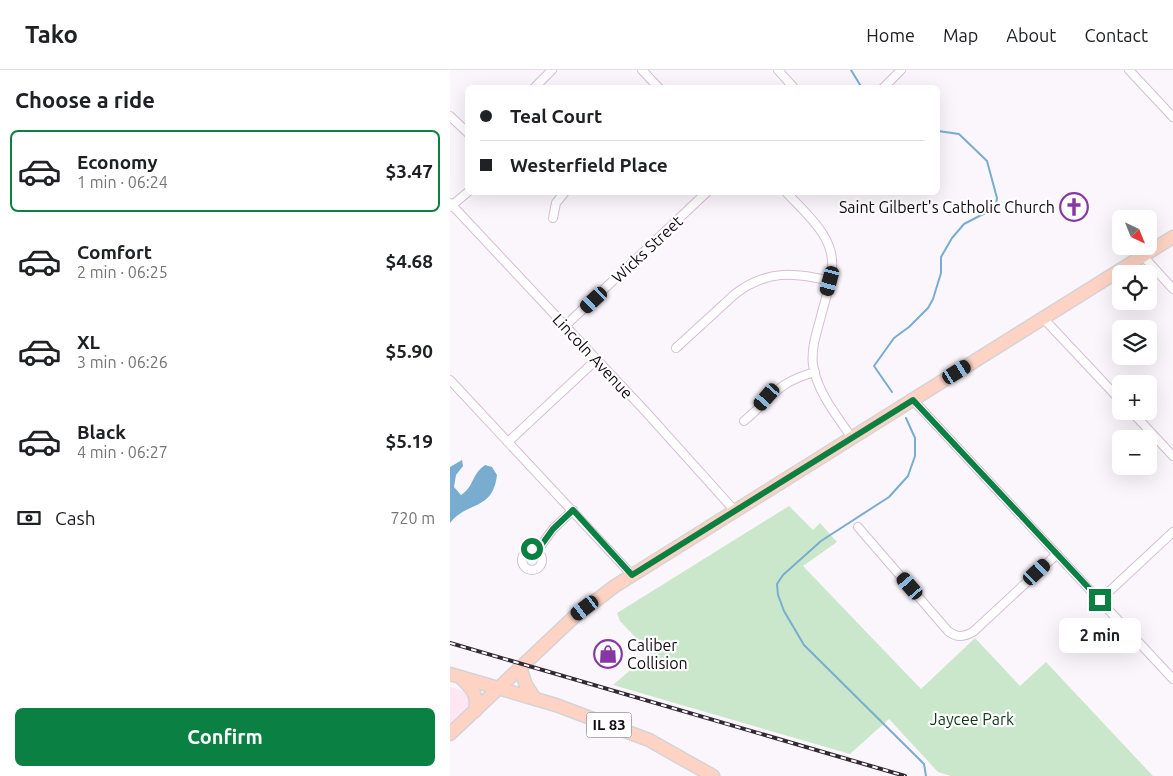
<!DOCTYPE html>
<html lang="en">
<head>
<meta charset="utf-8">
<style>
	:root { --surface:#fff; --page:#f6f6f6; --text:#202124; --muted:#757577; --line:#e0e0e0; --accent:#0b8043 }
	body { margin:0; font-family:Ubuntu,sans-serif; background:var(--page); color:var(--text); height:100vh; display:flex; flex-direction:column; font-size:19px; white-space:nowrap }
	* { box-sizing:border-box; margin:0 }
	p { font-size:16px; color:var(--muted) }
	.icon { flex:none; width:28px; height:28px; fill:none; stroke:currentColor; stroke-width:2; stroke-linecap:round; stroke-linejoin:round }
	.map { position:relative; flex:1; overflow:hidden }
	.drawer { display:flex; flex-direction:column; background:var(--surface); width:450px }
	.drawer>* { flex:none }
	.guide { position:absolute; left:15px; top:15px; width:475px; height:110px; border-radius:8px; box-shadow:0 5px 20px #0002; display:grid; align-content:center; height:110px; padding:0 15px; background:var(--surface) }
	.needle { width:32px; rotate:137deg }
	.buttons { position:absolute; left:662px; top:140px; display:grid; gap:10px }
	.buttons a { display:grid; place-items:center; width:45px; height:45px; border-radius:8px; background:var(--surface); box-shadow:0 5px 20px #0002; font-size:25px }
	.end { position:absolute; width:22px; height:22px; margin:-11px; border:6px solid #0b8043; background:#fff; box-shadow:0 0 0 2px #fff }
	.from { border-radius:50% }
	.bubble { position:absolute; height:35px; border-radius:8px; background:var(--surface); box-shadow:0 5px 20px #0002; font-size:16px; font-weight:700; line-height:35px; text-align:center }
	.car { position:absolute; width:15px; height:30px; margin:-15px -8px; border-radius:6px; box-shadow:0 0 4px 1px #0007; background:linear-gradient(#222 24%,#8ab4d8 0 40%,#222 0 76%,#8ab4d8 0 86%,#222 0) }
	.guide b { display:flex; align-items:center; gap:18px; height:48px; font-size:19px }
	.guide b+b { border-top:1px solid var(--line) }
	.guide i { width:12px; height:12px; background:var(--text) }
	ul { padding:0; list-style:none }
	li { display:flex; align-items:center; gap:15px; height:82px; margin:0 10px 8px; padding:0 5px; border:2px solid transparent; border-radius:8px }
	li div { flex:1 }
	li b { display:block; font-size:19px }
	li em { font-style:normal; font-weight:700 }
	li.on { border-color:var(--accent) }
	li>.icon { width:45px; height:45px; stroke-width:1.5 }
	h2 { padding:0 15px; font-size:22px; line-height:60px }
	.pay { display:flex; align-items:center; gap:12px; height:55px; padding:0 15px; font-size:19px }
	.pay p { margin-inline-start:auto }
	.primary-button { display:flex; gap:10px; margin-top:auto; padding:10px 15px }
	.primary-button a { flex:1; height:58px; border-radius:8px; background:var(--accent); color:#fff; font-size:20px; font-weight:700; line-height:58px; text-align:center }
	header { display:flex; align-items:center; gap:30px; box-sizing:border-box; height:70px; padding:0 25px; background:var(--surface); border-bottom:1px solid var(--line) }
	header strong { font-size:24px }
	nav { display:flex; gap:28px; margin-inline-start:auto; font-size:18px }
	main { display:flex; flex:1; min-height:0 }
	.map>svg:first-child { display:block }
	.commercial { fill:#ffe6f2 }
	.green { fill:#cae7cb }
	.water { fill:#79add0 }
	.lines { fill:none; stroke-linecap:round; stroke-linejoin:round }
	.stream { stroke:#79add0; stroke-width:2 }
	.street-casing { stroke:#d7bdd8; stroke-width:10 }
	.primary-casing { stroke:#d5d3d5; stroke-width:15 }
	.street { stroke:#fff; stroke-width:8 }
	.primary { stroke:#fed3c3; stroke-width:12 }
	.rail-casing { stroke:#322933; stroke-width:4 }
	.rail { stroke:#fff; stroke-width:2; stroke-dasharray:5.5; stroke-linecap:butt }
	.route { stroke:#0b8043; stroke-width:6 }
	.labels { text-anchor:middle; stroke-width:4.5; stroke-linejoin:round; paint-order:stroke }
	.shield { fill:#fff; stroke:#5a545b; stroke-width:1 }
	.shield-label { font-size:15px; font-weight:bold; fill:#140b15 }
	.poi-label { font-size:16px; fill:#140b15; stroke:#fff; text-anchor:end }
	.street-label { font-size:16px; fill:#140b15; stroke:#fff }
	.park-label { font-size:16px; fill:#093911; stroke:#fff }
</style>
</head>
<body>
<header>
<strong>Tako</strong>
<nav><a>Home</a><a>Map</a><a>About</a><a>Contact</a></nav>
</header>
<main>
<section class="drawer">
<h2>Choose a ride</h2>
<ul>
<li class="on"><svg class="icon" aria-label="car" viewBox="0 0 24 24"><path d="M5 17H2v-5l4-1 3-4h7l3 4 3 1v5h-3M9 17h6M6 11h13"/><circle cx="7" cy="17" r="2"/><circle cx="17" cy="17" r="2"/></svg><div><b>Economy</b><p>1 min · 06:24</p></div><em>$3.47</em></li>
<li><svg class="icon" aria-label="car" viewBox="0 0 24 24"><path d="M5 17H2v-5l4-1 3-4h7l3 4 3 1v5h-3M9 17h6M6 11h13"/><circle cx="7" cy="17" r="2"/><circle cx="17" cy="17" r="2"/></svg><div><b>Comfort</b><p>2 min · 06:25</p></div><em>$4.68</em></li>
<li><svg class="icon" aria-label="car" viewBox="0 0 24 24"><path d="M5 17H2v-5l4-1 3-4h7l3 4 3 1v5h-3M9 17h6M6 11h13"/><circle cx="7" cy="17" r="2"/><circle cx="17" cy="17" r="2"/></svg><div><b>XL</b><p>3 min · 06:26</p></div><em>$5.90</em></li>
<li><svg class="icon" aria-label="car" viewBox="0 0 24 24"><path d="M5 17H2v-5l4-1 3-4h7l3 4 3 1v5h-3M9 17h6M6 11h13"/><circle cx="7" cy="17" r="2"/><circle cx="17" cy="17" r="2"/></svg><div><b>Black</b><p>4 min · 06:27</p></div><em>$5.19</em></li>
</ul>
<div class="pay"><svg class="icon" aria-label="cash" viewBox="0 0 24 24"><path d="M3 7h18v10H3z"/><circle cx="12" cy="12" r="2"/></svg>Cash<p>720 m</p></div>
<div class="primary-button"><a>Confirm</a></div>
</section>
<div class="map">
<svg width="723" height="706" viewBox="0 0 723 706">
	<rect width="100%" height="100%" fill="#fbf6fc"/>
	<polygon class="commercial" points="0,617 18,622 19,637 0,654"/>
	<polygon class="green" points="339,436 363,460 370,453 387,472 353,496 471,619 525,568 570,616 596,592 703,706 501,706 488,702 439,649 400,684 163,615 200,583 170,551 167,543"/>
	<path class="water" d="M12 390 13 396 6 405 4 417 11 425C24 417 21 405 35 395L42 397 47 405C43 441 17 431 0 453V397Z"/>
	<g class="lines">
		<g class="stream">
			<polyline points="401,0 412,18"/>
			<polyline points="442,322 424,296 444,268 459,257 478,238 483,229 491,203 491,187 502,168 514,154 541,140 546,135 547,128 537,91 509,64 488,61"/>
			<polyline points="456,348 465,368 465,386 458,406 439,427 371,471 333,505 327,514 328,525 334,541 354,575 474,694 476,706"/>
		</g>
		<defs>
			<g id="street">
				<polyline points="192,0 209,18"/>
				<polyline points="328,0 344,18"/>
				<polyline points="679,0 723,47"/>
				<polyline points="84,18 102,0"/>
				<polyline points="433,18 451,0"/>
				<polyline points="0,46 18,63"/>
				<path d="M336 122C355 143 385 166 382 198 381 215 374 233 370 250 366 264 361 280 363 295 367 322 387 346 402 368"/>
				<polyline points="0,133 196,342 285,441"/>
				<polyline points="0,137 18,122"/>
				<polyline points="103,148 106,133 115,122"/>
				<polyline points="693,186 723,219"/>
				<polyline points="593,248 671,331"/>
				<polyline points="115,256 257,122"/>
				<path d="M226 278 285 224C316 200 344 202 380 211"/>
				<polyline points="0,310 182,505"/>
				<polyline points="463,330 723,609"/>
				<polyline points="681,341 723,386"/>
				<path d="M294 351C322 328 325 313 365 302"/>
				<polyline points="58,372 146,290"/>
				<path d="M408 457 498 561C507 568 513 567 523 562L607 484"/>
				<circle cx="82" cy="490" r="10"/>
				<polyline points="87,481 103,459 123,440"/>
				<polyline points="650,530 723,462"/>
			</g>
			<g id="primary">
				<polyline points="70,598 76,615 85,629"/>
				<polyline points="0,604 106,635 199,670 263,706"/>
				<path d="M12 609C23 619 28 626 25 641"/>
				<polyline points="0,664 124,547 165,516 723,167"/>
			</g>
		</defs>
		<use href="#street" class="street-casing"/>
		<use href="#primary" class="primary-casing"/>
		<use href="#street" class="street"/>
		<use href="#primary" class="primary"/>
		<defs>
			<polyline id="rail" points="0,573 455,706"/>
		</defs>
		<use href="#rail" class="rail-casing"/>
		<use href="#rail" class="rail"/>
	</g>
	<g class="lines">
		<polyline class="route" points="82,479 87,481 103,459 123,440 182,505 463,330 650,530"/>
	</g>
	<defs>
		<symbol id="church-ring" viewBox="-11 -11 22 22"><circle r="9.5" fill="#fff" stroke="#8736a6" stroke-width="1.5"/><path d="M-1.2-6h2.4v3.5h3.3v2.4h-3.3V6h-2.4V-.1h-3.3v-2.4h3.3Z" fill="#8736a6"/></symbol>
		<symbol id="shop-ring" viewBox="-11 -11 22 22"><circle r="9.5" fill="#fff" stroke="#8736a6" stroke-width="1.5"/><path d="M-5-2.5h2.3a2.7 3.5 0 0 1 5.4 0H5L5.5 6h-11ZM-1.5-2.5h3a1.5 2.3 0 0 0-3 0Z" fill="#8736a6"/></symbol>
	</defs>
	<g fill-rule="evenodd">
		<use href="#church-ring" x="608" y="121" width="32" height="32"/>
		<use href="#shop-ring" x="142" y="568" width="32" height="32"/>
	</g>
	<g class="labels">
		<rect class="shield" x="136.5" y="642.5" width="45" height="25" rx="4"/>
		<g class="shield-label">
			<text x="159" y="660">IL 83</text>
		</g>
		<g class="poi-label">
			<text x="605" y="143">Saint Gilbert's Catholic Church</text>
			<text x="177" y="581" text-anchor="start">Caliber<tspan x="177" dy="18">Collision</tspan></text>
		</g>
		<g class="street-label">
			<text transform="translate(197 179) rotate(-43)" y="6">Wicks Street</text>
			<text transform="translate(143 286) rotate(47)" y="6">Lincoln Avenue</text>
		</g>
		<g class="park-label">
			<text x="522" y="655">Jaycee Park</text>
		</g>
	</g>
</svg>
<div class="buttons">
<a><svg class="needle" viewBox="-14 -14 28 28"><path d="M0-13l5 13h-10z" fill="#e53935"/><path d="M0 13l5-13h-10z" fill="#757577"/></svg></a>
<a><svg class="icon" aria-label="locate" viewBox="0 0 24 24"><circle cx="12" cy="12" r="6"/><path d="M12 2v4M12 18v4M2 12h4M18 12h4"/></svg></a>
<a><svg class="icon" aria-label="layers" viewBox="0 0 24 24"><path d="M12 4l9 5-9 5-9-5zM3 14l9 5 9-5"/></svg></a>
<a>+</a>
<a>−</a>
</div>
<i class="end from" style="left:82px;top:479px"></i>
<i class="end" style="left:650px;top:530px"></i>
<div class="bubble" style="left:609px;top:548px;width:82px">2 min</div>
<i class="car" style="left:380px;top:211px;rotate:195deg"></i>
<i class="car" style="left:144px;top:230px;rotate:227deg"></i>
<i class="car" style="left:507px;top:302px;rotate:58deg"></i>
<i class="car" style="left:317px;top:327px;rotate:221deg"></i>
<i class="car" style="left:587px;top:502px;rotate:47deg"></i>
<i class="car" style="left:460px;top:516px;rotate:319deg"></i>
<i class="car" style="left:135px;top:538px;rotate:233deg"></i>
<div class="guide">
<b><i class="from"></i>Teal Court</b>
<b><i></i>Westerfield Place</b>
</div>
</div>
</main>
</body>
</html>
